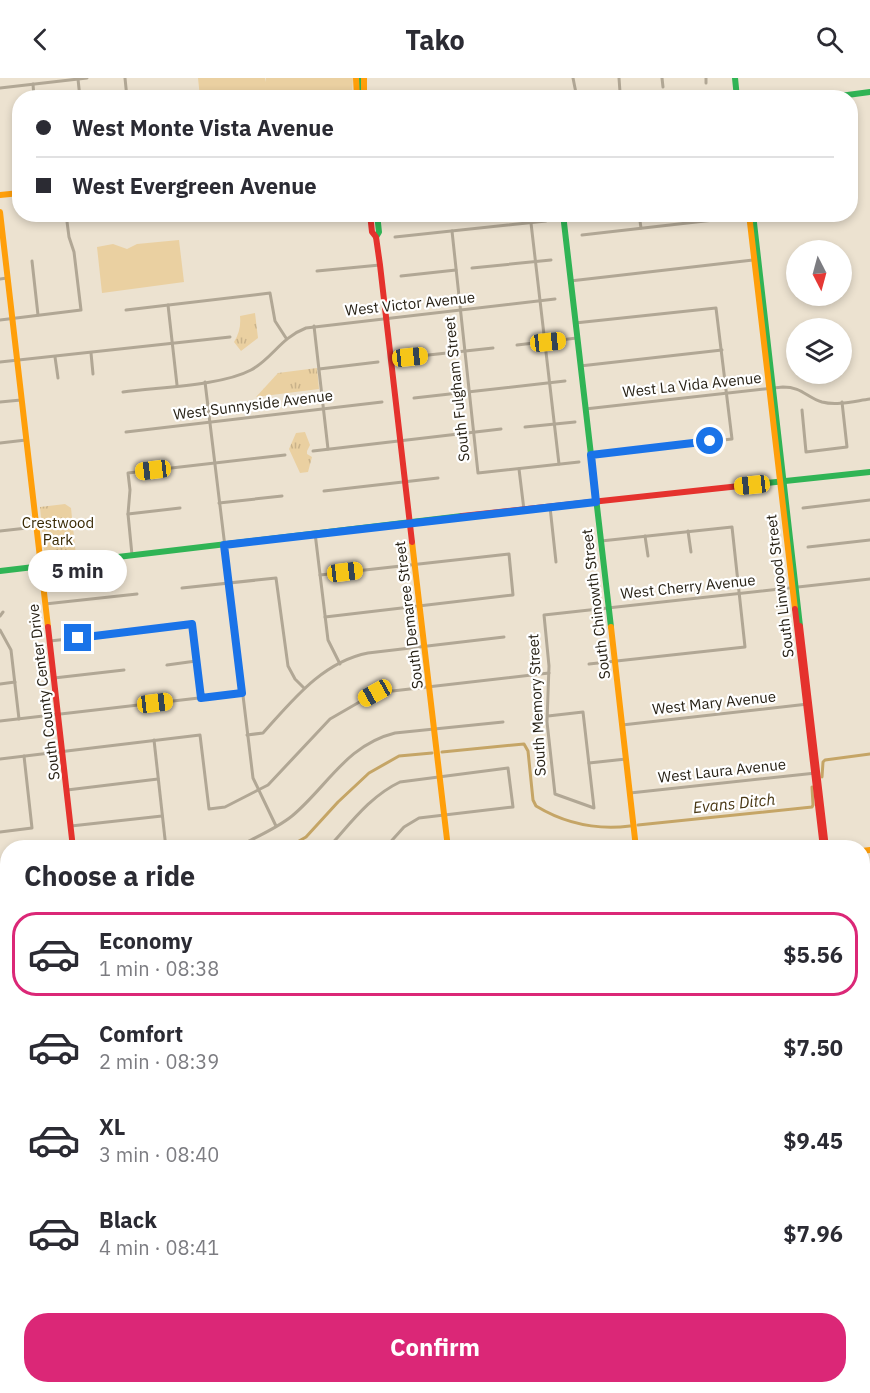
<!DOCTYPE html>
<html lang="en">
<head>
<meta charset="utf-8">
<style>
	:root { --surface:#fff; --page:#f7f7f7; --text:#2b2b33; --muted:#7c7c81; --line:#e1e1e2; --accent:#db2777 }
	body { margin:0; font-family:"IBM Plex Sans",sans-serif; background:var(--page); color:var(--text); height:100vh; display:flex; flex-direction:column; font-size:22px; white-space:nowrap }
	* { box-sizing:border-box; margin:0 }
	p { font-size:20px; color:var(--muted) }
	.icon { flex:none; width:33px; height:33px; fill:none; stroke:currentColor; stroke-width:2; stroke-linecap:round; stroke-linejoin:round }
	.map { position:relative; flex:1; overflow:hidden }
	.panel { position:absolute; left:0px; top:762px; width:870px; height:554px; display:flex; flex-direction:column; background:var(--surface); border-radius:24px 24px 0 0; box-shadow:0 3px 9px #0003 }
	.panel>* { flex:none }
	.hud { position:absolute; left:12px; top:12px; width:846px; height:132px; border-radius:24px; box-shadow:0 3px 9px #0003; display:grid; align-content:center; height:132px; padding:0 24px; background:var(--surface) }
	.needle { width:39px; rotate:174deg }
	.buttons { position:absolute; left:786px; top:162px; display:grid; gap:12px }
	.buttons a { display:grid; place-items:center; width:66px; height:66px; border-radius:50%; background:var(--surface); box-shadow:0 3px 9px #0003; font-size:30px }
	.end { position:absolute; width:27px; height:27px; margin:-14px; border:8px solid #1a73e8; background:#fff; box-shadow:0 0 0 3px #fff }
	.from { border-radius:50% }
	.bubble { position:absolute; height:42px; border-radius:21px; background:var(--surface); box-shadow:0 3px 9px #0003; font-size:20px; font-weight:700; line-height:42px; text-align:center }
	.car { position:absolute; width:18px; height:36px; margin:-18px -9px; border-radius:8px; box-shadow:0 0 4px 2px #0007; background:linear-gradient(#f5c518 24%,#345 0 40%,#f5c518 0 76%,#345 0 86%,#f5c518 0) }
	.hud b { display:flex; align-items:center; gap:21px; height:57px; font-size:22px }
	.hud b+b { border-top:2px solid var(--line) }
	.hud i { width:15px; height:15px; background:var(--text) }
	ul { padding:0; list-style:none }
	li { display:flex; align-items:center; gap:18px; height:84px; margin:0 12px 9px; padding:0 12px; border:3px solid transparent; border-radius:24px }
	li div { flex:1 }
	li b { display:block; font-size:22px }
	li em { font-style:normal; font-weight:700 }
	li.selected { border-color:var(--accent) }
	li>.icon { width:54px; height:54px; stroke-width:1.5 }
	h2 { padding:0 24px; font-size:27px; line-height:72px }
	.button { display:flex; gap:12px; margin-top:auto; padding:12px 24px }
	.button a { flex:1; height:69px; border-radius:24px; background:var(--accent); color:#fff; font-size:24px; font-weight:700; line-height:69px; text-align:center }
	header { display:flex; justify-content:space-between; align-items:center; height:78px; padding:0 24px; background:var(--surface); font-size:27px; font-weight:700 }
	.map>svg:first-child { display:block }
	.grass { fill:#ead0a1 }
	.park { fill:url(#park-tufts) }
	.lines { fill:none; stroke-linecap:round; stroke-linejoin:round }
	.canal { stroke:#c5a566; stroke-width:3 }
	.street { stroke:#b1a795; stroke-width:3 }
	.fast { stroke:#30b455; stroke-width:6 }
	.slow { stroke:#ff9f0a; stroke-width:6 }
	.jam { stroke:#e5322d; stroke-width:6 }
	.route { stroke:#1a73e8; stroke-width:8 }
	.labels { text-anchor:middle; stroke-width:4.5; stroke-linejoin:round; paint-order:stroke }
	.street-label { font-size:15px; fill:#272115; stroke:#fff }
	.park-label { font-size:15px; fill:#392903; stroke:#fff }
	.water-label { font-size:16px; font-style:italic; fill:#4a3915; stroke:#fff }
</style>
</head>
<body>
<header><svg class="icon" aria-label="back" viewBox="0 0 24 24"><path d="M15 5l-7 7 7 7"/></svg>Tako<svg class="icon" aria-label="search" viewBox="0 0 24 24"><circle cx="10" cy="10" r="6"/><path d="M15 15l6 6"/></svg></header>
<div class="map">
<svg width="870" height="1315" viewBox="0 0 870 1315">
	<defs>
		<pattern id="park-tufts" width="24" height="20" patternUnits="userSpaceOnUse" patternTransform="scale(1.5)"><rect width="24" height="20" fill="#ead0a1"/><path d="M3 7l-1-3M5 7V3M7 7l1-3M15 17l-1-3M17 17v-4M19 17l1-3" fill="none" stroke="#c9b28a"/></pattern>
	</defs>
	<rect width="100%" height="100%" fill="#ece2d0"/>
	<g class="grass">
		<polygon points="198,0 265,0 266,4 266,0 353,0 352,19 200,19"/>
		<polygon points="179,162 184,204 102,215 97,169 113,166 127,171 137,166"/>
	</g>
	<g class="park">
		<path d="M255 235 258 260 241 273 234 264C239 256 241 248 240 238Z"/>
		<polygon points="317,290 319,311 256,319 278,295"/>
		<polygon points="305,354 310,367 307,373 307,376 312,379 308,394 300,395 289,371 296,355"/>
		<polygon points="65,426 71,430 76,478 45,482 40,429"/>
		<polygon points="0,1067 8,1075 7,1148 0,1149"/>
	</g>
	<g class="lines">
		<g class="canal">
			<path d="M442 674 524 666 528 673 533 722 536 728C564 745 597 752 630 748"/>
			<polyline points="822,699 823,684 825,682 870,676"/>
			<polyline points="638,747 812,729 813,727 812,709"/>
			<polyline points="287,770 306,759 338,724 369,695 399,678 432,675"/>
			<polyline points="0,981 8,973"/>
		</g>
		<g class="street">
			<polyline points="125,0 127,20"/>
			<polyline points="573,0 577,20"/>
			<polyline points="619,0 620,14"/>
			<polyline points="662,0 663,9"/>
			<polyline points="706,0 706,5"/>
			<polyline points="78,1 80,20"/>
			<polyline points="33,6 34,20"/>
			<polyline points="0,10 87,0"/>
			<polyline points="639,136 641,150"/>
			<polyline points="531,145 559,386"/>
			<polyline points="452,153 478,395 579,384"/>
			<polyline points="582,157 749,138"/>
			<polyline points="395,159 546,143"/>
			<polyline points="32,183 38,237"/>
			<polyline points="472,190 551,182"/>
			<polyline points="317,193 380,187"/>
			<polyline points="401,198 456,192"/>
			<polyline points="0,201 7,200"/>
			<polyline points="570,203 753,182"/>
			<polyline points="168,227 177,307"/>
			<polyline points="126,232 270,215 275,243 286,260"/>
			<polyline points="0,242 81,232 74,174 69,159 66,136"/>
			<polyline points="575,245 716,230 732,361 591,377"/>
			<polyline points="314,248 328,371"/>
			<polyline points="517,267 577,260"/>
			<polyline points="91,275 93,296"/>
			<polyline points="55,279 58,300"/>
			<polyline points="410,279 493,270"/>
			<polyline points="0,284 230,259"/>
			<polyline points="580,288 722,272"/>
			<polyline points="319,291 378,284"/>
			<polyline points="205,304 253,700 276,748"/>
			<path d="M123 314C158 309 221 308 251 292 273 280 280 260 306 250L555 221"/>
			<polyline points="414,320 565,303"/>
			<polyline points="0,324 21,322"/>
			<path d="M585 331 783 309C802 309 806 319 822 324 837 328 855 323 870 321"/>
			<polyline points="802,332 806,374 847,369 842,324"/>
			<polyline points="525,349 575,344"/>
			<polyline points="126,354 382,324"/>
			<polyline points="0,365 26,362"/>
			<polyline points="313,373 501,351"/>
			<polyline points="519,391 524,432"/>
			<polyline points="324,413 438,400"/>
			<polyline points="219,425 282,418"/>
			<polyline points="550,429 556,484"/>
			<polyline points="803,430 870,422"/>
			<polyline points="128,436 180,430"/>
			<polyline points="0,453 36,449"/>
			<polyline points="688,453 691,474"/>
			<polyline points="315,455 328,562 340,586"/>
			<polyline points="645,458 648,478"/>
			<polyline points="808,469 870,462"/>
			<polyline points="132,477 128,436 130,412 128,395 285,377"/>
			<polyline points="320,497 509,476 513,517 325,539"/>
			<polyline points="182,510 276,500 288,588 295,601 304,610"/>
			<polyline points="45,526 137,516"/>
			<polyline points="0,538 3,534"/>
			<polyline points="0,552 11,572 19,641"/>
			<polyline points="50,563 192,547 201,619"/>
			<polyline points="589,586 745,569 732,449 601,463"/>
			<polyline points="167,587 196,583"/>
			<polyline points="54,600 124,592"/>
			<polyline points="0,606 15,604"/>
			<polyline points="548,638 583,634 594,730 555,716 547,644 549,588 544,537 870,501"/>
			<polyline points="0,643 242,615"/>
			<polyline points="622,647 808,626"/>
			<path d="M247 657 263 655C292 623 322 584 368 575L504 559"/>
			<polyline points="154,662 166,770"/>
			<polyline points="0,681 200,657 209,731 225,729 268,707 330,641 375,615 549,595"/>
			<polyline points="589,685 626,681"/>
			<polyline points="67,712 158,701"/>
			<polyline points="630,715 816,695"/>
			<polyline points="71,748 162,738"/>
			<polyline points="0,754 32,750 24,678"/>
			<path d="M235 770C254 760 276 751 292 738 327 709 346 667 395 655L503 644"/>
			<path d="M328 770C350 746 370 718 400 704L508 690 513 729 419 740 404 749 385 770"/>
			<polyline points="0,794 8,793"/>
			<polyline points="870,811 867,811 870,829"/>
			<polyline points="0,830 8,829"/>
			<polyline points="862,929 870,928"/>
			<polyline points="0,951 8,943"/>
			<polyline points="867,998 870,998"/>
			<polyline points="0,1015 8,1007"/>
			<polyline points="0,1064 8,1072"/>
			<polyline points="862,1072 870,1072"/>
			<polyline points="0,1152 8,1151"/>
			<polyline points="0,1198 8,1197"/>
			<polyline points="862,1240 870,1239"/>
			<polyline points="5,1245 8,1268"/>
			<polyline points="13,1308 20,1315"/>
			<polyline points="157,1308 160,1315"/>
			<polyline points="221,1308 245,1315"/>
			<polyline points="432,1308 433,1315"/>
			<polyline points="469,1308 469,1315"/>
			<polyline points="572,1308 572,1315"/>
			<polyline points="761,1308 761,1315"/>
			<polyline points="799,1308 799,1315"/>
			<polyline points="838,1309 839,1315"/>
			<polyline points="54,1315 103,1308"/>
			<polyline points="217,1315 221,1308"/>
			<polyline points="268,1315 270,1308"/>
		</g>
		<g class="fast">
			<polyline points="361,0 362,12"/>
			<polyline points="735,0 737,20"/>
			<polyline points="825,20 870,14"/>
			<polyline points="563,136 611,549"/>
			<polyline points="753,136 800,548"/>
			<polyline points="376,159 379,154 377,136"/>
			<polyline points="749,407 870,394"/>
			<polyline points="0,493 462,438"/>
			<polyline points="0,870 8,869"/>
			<polyline points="862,1131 870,1201"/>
			<polyline points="507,1308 508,1315"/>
		</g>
		<g class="slow">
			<polyline points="356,0 357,20"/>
			<polyline points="364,0 364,20"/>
			<polyline points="0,117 20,115"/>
			<polyline points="0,134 48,549"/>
			<polyline points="749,136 795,531"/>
			<polyline points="412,464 448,770"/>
			<polyline points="611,549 636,770"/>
			<polyline points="862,773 870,772"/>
			<polyline points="862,1095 870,1164"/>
		</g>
		<g class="jam">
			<polyline points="370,136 372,154 376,159 380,187 412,464"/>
			<polyline points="462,438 749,407"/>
			<polyline points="795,531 823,770"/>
			<polyline points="800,548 826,770"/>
			<polyline points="48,549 73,770"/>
			<polyline points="0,1246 8,1245"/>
			<polyline points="696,1308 696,1315"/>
			<polyline points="314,1315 316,1308"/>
		</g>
	</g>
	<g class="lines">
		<polyline class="route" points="78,560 192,546 201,620 242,615 224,467 596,424 591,377 710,363"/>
	</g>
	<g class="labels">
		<g class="street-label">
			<text transform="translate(410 226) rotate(-6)" y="5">West Victor Avenue</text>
			<text transform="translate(692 307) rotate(-6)" y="5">West La Vida Avenue</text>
			<text transform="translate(457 311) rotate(-96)" y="5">South Fulgham Street</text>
			<text transform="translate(253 327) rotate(-7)" y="5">West Sunnyside Avenue</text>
			<text transform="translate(780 508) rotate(-97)" y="5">South Linwood Street</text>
			<text transform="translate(688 509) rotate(-6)" y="5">West Cherry Avenue</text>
			<text transform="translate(596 526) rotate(-97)" y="5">South Chinowth Street</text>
			<text transform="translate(409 537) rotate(-97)" y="5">South Demaree Street</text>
			<text transform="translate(44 614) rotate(-97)" y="5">South County Center Drive</text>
			<text transform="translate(714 625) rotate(-6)" y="5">West Mary Avenue</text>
			<text transform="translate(537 627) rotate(-93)" y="5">South Memory Street</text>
			<text transform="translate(722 693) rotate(-6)" y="5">West Laura Avenue</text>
		</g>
		<g class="park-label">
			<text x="58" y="450">Crestwood<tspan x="58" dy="17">Park</tspan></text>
		</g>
		<g class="water-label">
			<text transform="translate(734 725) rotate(-6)" y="6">Evans Ditch</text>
		</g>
	</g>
</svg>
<div class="buttons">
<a><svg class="needle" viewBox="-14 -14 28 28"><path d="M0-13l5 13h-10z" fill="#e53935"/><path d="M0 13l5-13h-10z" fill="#7c7c81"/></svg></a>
<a><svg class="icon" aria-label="layers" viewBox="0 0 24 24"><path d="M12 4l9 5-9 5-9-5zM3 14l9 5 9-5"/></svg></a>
</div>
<i class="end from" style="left:710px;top:363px"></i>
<i class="end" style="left:78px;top:560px"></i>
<div class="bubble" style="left:28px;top:472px;width:99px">5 min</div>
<i class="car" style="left:548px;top:264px;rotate:84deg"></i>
<i class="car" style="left:410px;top:279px;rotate:84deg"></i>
<i class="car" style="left:153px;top:392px;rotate:263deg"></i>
<i class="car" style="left:752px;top:407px;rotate:264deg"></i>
<i class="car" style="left:345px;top:494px;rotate:83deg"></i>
<i class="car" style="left:375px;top:615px;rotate:241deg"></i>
<i class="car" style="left:155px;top:625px;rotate:83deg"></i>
<div class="hud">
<b><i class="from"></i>West Monte Vista Avenue</b>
<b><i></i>West Evergreen Avenue</b>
</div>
<section class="panel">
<h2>Choose a ride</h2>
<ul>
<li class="selected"><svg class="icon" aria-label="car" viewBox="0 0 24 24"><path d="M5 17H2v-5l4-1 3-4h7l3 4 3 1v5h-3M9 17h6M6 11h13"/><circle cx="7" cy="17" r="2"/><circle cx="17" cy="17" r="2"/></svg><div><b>Economy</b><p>1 min · 08:38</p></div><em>$5.56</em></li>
<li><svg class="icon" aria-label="car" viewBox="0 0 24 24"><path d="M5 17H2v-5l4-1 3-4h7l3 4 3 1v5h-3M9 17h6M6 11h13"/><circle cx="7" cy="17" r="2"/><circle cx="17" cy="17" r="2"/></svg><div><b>Comfort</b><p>2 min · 08:39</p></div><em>$7.50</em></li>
<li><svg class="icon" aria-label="car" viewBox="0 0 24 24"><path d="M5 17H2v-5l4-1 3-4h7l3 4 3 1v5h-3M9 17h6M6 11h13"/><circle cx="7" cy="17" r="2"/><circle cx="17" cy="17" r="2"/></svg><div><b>XL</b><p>3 min · 08:40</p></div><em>$9.45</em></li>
<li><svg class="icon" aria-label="car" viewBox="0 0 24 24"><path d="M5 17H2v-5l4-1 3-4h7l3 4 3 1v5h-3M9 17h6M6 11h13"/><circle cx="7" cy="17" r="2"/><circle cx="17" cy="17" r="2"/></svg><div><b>Black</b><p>4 min · 08:41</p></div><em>$7.96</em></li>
</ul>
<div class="button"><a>Confirm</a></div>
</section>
</div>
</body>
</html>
